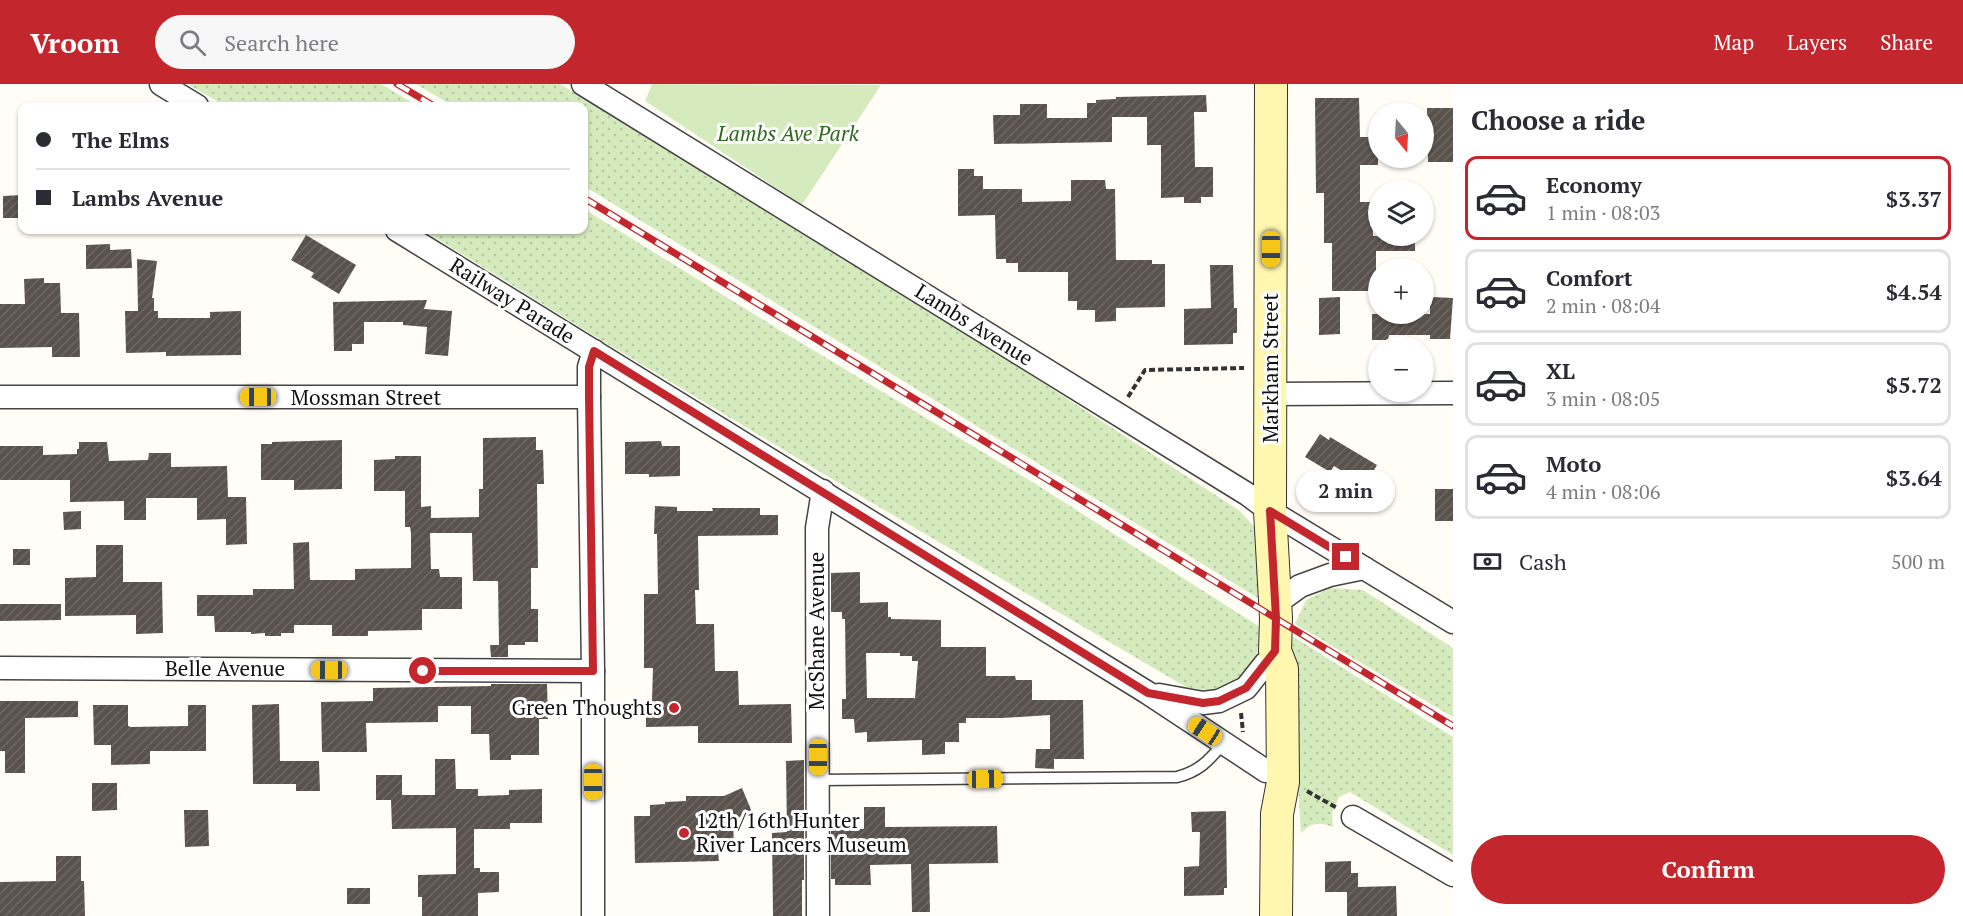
<!DOCTYPE html>
<html lang="en">
<head>
<meta charset="utf-8">
<style>
	:root { --surface:#fff; --page:#f7f7f7; --text:#2b2b33; --muted:#7c7c81; --line:#e1e1e2; --accent:#c4262e }
	body { margin:0; font-family:"PT Serif",serif; background:var(--page); color:var(--text); height:100vh; display:flex; flex-direction:column; font-size:22px; white-space:nowrap }
	* { box-sizing:border-box; margin:0 }
	p { font-size:20px; color:var(--muted) }
	.icon { flex:none; width:33px; height:33px; fill:none; stroke:currentColor; stroke-width:2; stroke-linecap:round; stroke-linejoin:round }
	.map { position:relative; flex:1; overflow:hidden }
	.panel { display:flex; flex-direction:column; background:var(--surface); width:510px }
	.panel>* { flex:none }
	.top-card { position:absolute; left:18px; top:18px; width:570px; height:132px; border-radius:12px; box-shadow:0 2px 4px #0004; display:grid; align-content:center; height:132px; padding:0 18px; background:var(--surface) }
	.needle { width:39px; rotate:162deg }
	.tools { position:absolute; left:1368px; top:18px; display:grid; gap:12px }
	.tools a { display:grid; place-items:center; width:66px; height:66px; border-radius:50%; background:var(--surface); box-shadow:0 2px 4px #0004; font-size:30px }
	.end { position:absolute; width:27px; height:27px; margin:-14px; border:8px solid #c4262e; background:#fff; box-shadow:0 0 0 3px #fff }
	.from { border-radius:50% }
	.bubble { position:absolute; height:42px; border-radius:21px; background:var(--surface); box-shadow:0 2px 4px #0004; font-size:20px; font-weight:700; line-height:42px; text-align:center }
	.car { position:absolute; width:18px; height:36px; margin:-18px -9px; border-radius:8px; box-shadow:0 0 4px 2px #0007; background:linear-gradient(#f5c518 24%,#345 0 40%,#f5c518 0 76%,#345 0 86%,#f5c518 0) }
	.top-card b { display:flex; align-items:center; gap:21px; height:57px; font-size:22px }
	.top-card b+b { border-top:2px solid var(--line) }
	.top-card i { width:15px; height:15px; background:var(--text) }
	ul { padding:0; list-style:none }
	li { display:flex; align-items:center; gap:18px; height:84px; margin:0 12px 9px; padding:0 6px; border:3px solid var(--line); border-radius:12px }
	li div { flex:1 }
	li b { display:block; font-size:22px }
	li em { font-style:normal; font-weight:700 }
	li.current { border-color:var(--accent) }
	li>.icon { width:54px; height:54px; stroke-width:1.5 }
	h2 { padding:0 18px; font-size:27px; line-height:72px }
	.pay { display:flex; align-items:center; gap:15px; height:66px; padding:0 18px; font-size:22px }
	.pay p { margin-inline-start:auto }
	.primary-button { display:flex; gap:12px; margin-top:auto; padding:12px 18px }
	.primary-button a { flex:1; height:69px; border-radius:36px; background:var(--accent); color:#fff; font-size:24px; font-weight:700; line-height:69px; text-align:center }
	header { display:flex; align-items:center; gap:36px; box-sizing:border-box; height:84px; padding:0 30px; background:var(--accent); color:#fff }
	header strong { font-size:28px }
	nav { display:flex; gap:33px; margin-inline-start:auto; font-size:21px }
	.search { width:420px; height:54px; background:var(--page); display:flex; align-items:center; gap:15px; box-sizing:border-box; padding:0 21px; border-radius:33px; color:var(--muted); font-size:22px }
	main { display:flex; flex:1; min-height:0 }
	.map>svg:first-child { display:block }
	.grass { fill:url(#grass-dots) }
	.park { fill:#d5ebbd }
	.building { fill:url(#building-hatch); fill-rule:evenodd }
	.lines { fill:none; stroke-linecap:round; stroke-linejoin:round }
	.lane-casing { stroke:#444; stroke-width:13 }
	.street-casing { stroke:#444; stroke-width:25 }
	.secondary-casing { stroke:#333; stroke-width:34 }
	.path { stroke:#333; stroke-width:4; stroke-dasharray:6 3; stroke-linecap:butt }
	.lane { stroke:#fff; stroke-width:10 }
	.street { stroke:#fff; stroke-width:22 }
	.secondary { stroke:#fff6b0; stroke-width:32 }
	.rail-casing { stroke:#c4262e; stroke-width:7 }
	.rail { stroke:#fff; stroke-width:4.5; stroke-dasharray:14; stroke-linecap:butt }
	.route { stroke:#c4262e; stroke-width:8 }
	.poi-dot { fill:#c4262e; stroke:#fff; stroke-width:2 }
	.labels { text-anchor:middle; stroke-width:6; stroke-linejoin:round; paint-order:stroke }
	.park-label { font-size:21px; font-style:italic; fill:#2f6b1f; stroke:#fff }
	.street-label { font-size:21px; fill:#111; stroke:#fff }
	.poi-label { font-size:21px; fill:#111; stroke:#fff; text-anchor:end }
</style>
</head>
<body>
<header>
<strong>Vroom</strong>
<div class="search"><svg class="icon" aria-label="search" viewBox="0 0 24 24"><circle cx="10" cy="10" r="6"/><path d="M15 15l6 6"/></svg>Search here</div>
<nav><a>Map</a><a>Layers</a><a>Share</a></nav>
</header>
<main>
<div class="map">
<svg width="1453" height="832" viewBox="0 0 1453 832">
	<defs>
		<pattern id="grass-dots" width="8" height="8" patternUnits="userSpaceOnUse" patternTransform="scale(1.5)"><rect width="8" height="8" fill="#d5ebbd"/><path d="M2 2h.1M6 6h.1" fill="none" stroke="#b6c8a1" stroke-width="1.8" stroke-linecap="round"/></pattern>
		<pattern id="building-hatch" width="6" height="6" patternUnits="userSpaceOnUse" patternTransform="scale(1.5)"><rect width="6" height="6" fill="#5a524d"/><path d="M-1 1l2-2M0 6l6-6M5 7l2-2" fill="none" stroke="#6d6662"/></pattern>
	</defs>
	<rect width="100%" height="100%" fill="#fffdf5"/>
	<g class="grass">
		<polygon points="188,0 381,0 418,22 225,22"/>
		<polygon points="416,0 560,0 986,262 1240,427 1258,447 1258,514 584,102 584,22 453,22"/>
		<polygon points="584,125 783,248 1034,399 1260,543 1257,573 1244,593 1213,608 1186,603 852,407 591,250 423,146 584,146"/>
		<polygon points="1330,504 1363,506 1453,564 1453,633 1295,540 1306,516"/>
		<path d="M1292 552 1453 653V771L1350 708 1339 713 1332 729 1333 743C1319 737 1311 739 1301 749L1293 621Z"/>
	</g>
	<polygon class="park" points="652,0 881,1 802,121 645,17"/>
	<g class="building">
		<polygon points="1206,11 1207,28 1194,28 1195,83 1213,83 1213,113 1201,113 1201,119 1184,119 1184,113 1161,114 1161,61 1147,61 1147,33 1112,33 1112,58 994,60 993,31 1020,31 1020,20 1047,20 1047,34 1087,34 1087,19 1096,19 1096,16 1116,15 1116,13"/>
		<polygon points="1315,14 1359,14 1360,53 1378,53 1378,81 1360,81 1360,118 1372,118 1373,152 1415,152 1415,167 1376,167 1376,207 1332,207 1332,159 1324,159 1324,109 1316,109"/>
		<polygon points="1427,24 1453,24 1453,78 1428,78"/>
		<polygon points="958,85 974,85 974,92 983,92 983,105 1022,105 1022,118 1071,117 1071,96 1105,96 1106,105 1115,105 1116,176 1152,176 1152,180 1165,180 1165,223 1116,224 1116,237 1095,238 1095,226 1077,226 1077,217 1068,217 1068,188 1018,188 1018,179 1006,179 1006,175 996,175 995,131 958,132"/>
		<polygon points="22,111 22,134 3,134 3,112"/>
		<polygon points="306,151 356,181 339,210 311,193 314,189 291,176"/>
		<polygon points="110,160 110,166 131,165 132,184 86,185 86,161"/>
		<polygon points="137,175 157,177 152,214 154,214 154,227 158,227 158,234 210,234 210,228 241,227 241,271 166,272 166,268 126,269 125,227 138,227"/>
		<polygon points="1210,181 1233,181 1234,224 1237,224 1237,249 1233,249 1233,260 1184,261 1184,225 1211,224"/>
		<polygon points="44,194 44,199 60,199 61,229 79,229 80,273 52,273 52,263 0,264 0,220 25,220 24,195"/>
		<polygon points="1340,213 1340,250 1319,251 1319,214"/>
		<polygon points="1432,213 1453,214 1450,255 1430,255 1430,251 1389,251 1388,256 1372,256 1372,230 1430,230 1430,217 1432,217"/>
		<polygon points="427,216 424,225 452,227 448,272 425,270 427,243 403,241 403,238 364,238 364,260 352,260 352,267 334,267 333,218"/>
		<polygon points="1320,350 1329,356 1330,353 1377,381 1365,401 1334,382 1330,388 1305,373"/>
		<polygon points="536,353 536,366 543,366 544,400 537,400 538,484 531,484 531,525 538,525 538,558 525,558 525,561 508,561 508,573 491,573 490,561 499,561 498,497 473,497 472,449 430,449 431,485 439,485 440,493 462,493 462,525 422,525 422,546 368,547 368,552 332,552 332,541 294,541 294,549 281,549 281,552 265,552 265,549 251,550 251,548 215,548 214,532 197,532 197,511 253,511 253,505 294,505 293,459 309,458 310,496 355,496 355,485 411,484 411,449 410,443 405,443 405,407 374,407 374,376 395,375 395,372 421,372 421,423 431,422 431,434 479,433 479,405 483,405 483,354"/>
		<polygon points="342,356 342,405 294,406 294,396 261,396 261,360 272,360 272,358"/>
		<polygon points="661,357 662,362 680,362 680,392 649,393 649,390 625,390 625,358"/>
		<polygon points="79,358 107,358 109,377 148,376 149,369 171,369 171,383 227,382 228,413 246,413 247,460 226,461 226,435 197,436 197,414 146,414 146,436 124,436 124,417 70,418 70,396 0,396 0,362 43,362 43,371 77,370 77,365 79,365"/>
		<rect x="1435" y="405" width="18" height="32"/>
		<polygon points="655,422 677,423 677,427 713,427 712,424 760,424 760,431 778,431 778,451 698,452 699,506 695,506 696,540 714,540 715,587 738,587 739,621 791,620 792,659 698,659 698,642 646,643 646,616 652,616 653,584 644,584 644,510 658,510 657,450 654,450"/>
		<polygon points="81,427 81,445 64,446 63,428"/>
		<polygon points="96,461 123,461 123,498 162,498 163,549 136,550 136,531 65,532 65,494 96,493"/>
		<rect x="13" y="465" width="17" height="16"/>
		<path d="M860 488V519L888 518V533H891V535L941 536V563H986V592H1015L1016 596H1032V616H1083L1084 675H1054V685L1035 684 1036 665H1050V631L1002 634H966V639H959V658H945V670L922 671V656L867 658V648L855 649 854 635H842V615H846L845 535H842V528H831V489ZM866 569H900V572H912V577H918L915 614H867Z"/>
		<polygon points="0,520 61,520 61,536 0,537"/>
		<polygon points="491,600 547,600 548,635 539,635 539,671 511,671 511,676 490,676 489,650 471,650 471,622 438,622 438,638 366,639 367,668 322,668 321,618 373,617 373,604 491,602"/>
		<polygon points="0,617 78,617 78,633 25,634 25,689 5,689 5,667 0,667"/>
		<polygon points="279,620 280,677 319,677 320,707 296,707 296,700 253,700 252,621"/>
		<polygon points="93,621 128,621 128,642 131,643 188,642 188,621 206,621 206,667 150,667 150,680 111,681 111,661 94,661"/>
		<polygon points="435,675 455,675 456,705 478,705 478,712 509,711 509,706 542,705 542,739 510,739 510,745 474,745 474,784 480,784 480,788 499,788 499,808 478,809 478,832 422,832 422,813 418,813 418,791 456,790 456,744 392,745 391,716 376,716 376,691 402,691 402,711 435,711"/>
		<polygon points="804,676 804,796 802,796 802,832 773,832 772,749 787,748 786,677"/>
		<polygon points="92,699 117,699 117,726 92,727"/>
		<polygon points="742,704 752,728 733,736 734,762 727,762 726,768 718,768 719,777 635,779 634,732 650,732 650,721 665,720 665,718 686,717 686,712 724,712"/>
		<polygon points="864,723 885,723 885,743 997,742 998,779 929,780 930,828 912,828 911,780 870,781 871,801 835,801 835,795 831,795 831,745 864,745"/>
		<polygon points="184,726 208,726 209,762 185,763"/>
		<polygon points="1226,727 1227,804 1224,804 1224,811 1184,812 1184,783 1199,782 1200,748 1192,748 1191,728"/>
		<polygon points="56,772 81,772 81,797 84,797 85,832 0,832 0,798 56,797"/>
		<polygon points="1351,777 1351,789 1358,789 1358,803 1396,802 1397,832 1347,832 1347,808 1325,808 1325,778"/>
		<rect x="347" y="804" width="23" height="16"/>
	</g>
	<g class="lines">
		<defs>
			<path id="lane" d="M818 696 1177 693C1200 687 1208 677 1224 659"/>
			<g id="street">
				<polyline points="161,0 197,22"/>
				<polyline points="583,0 1247,410 1270,427 1453,538"/>
				<polyline points="397,146 1148,609 1266,687"/>
				<polyline points="1270,310 1453,309"/>
				<polyline points="0,313 589,313"/>
				<polyline points="1275,520 1300,502 1330,491 1364,484"/>
				<polyline points="0,584 593,587"/>
				<polyline points="1159,611 1203,619 1219,617 1246,604 1265,580"/>
				<polyline points="1353,733 1453,791"/>
				<polyline points="593,832 593,587 589,313 589,283 594,267"/>
				<polyline points="818,832 817,444 823,407"/>
			</g>
			<polyline id="secondary" points="1271,0 1270,427 1276,534 1275,567 1282,585 1283,698 1277,730 1276,832"/>
		</defs>
		<use href="#lane" class="lane-casing"/>
		<use href="#street" class="street-casing"/>
		<use href="#secondary" class="secondary-casing"/>
		<g class="path">
			<polyline points="1128,313 1145,286 1244,284"/>
			<polyline points="1241,629 1243,648"/>
			<polyline points="1307,707 1337,724"/>
		</g>
		<use href="#lane" class="lane"/>
		<use href="#street" class="street"/>
		<use href="#secondary" class="secondary"/>
		<defs>
			<g id="rail">
				<polyline points="397,0 434,22"/>
				<polyline points="584,114 1453,642"/>
			</g>
		</defs>
		<use href="#rail" class="rail-casing"/>
		<use href="#rail" class="rail"/>
	</g>
	<g class="lines">
		<polyline class="route" points="423,587 593,587 589,313 589,283 594,267 1148,609 1203,619 1219,617 1246,604 1275,567 1276,534 1270,427 1346,473"/>
	</g>
	<g class="poi-dot">
		<circle cx="674" cy="624" r="6"/>
		<circle cx="684" cy="749" r="6"/>
	</g>
	<g class="labels">
		<g class="park-label">
			<text x="788" y="57">Lambs Ave Park</text>
		</g>
		<g class="street-label">
			<text transform="translate(512 217) rotate(32)" y="7">Railway Parade</text>
			<text transform="translate(974 241) rotate(32)" y="7">Lambs Avenue</text>
			<text transform="translate(1271 284) rotate(-90)" y="7">Markham Street</text>
			<text x="366" y="321">Mossman Street</text>
			<text transform="translate(817 547) rotate(-90)" y="7">McShane Avenue</text>
			<text x="225" y="592">Belle Avenue</text>
		</g>
		<g class="poi-label">
			<text x="662" y="631">Green Thoughts</text>
			<text x="696" y="744" text-anchor="start">12th/16th Hunter<tspan x="696" dy="24">River Lancers Museum</tspan></text>
		</g>
	</g>
</svg>
<div class="tools">
<a><svg class="needle" viewBox="-14 -14 28 28"><path d="M0-13l5 13h-10z" fill="#e53935"/><path d="M0 13l5-13h-10z" fill="#7c7c81"/></svg></a>
<a><svg class="icon" aria-label="layers" viewBox="0 0 24 24"><path d="M12 4l9 5-9 5-9-5zM3 14l9 5 9-5"/></svg></a>
<a>+</a>
<a>−</a>
</div>
<i class="end from" style="left:423px;top:587px"></i>
<i class="end" style="left:1346px;top:473px"></i>
<div class="bubble" style="left:1296px;top:386px;width:99px">2 min</div>
<i class="car" style="left:1271px;top:165px;rotate:180deg"></i>
<i class="car" style="left:258px;top:313px;rotate:270deg"></i>
<i class="car" style="left:329px;top:586px;rotate:270deg"></i>
<i class="car" style="left:1205px;top:647px;rotate:303deg"></i>
<i class="car" style="left:818px;top:673px;rotate:180deg"></i>
<i class="car" style="left:985px;top:695px;rotate:89deg"></i>
<i class="car" style="left:593px;top:698px;rotate:180deg"></i>
<div class="top-card">
<b><i class="from"></i>The Elms</b>
<b><i></i>Lambs Avenue</b>
</div>
</div>
<section class="panel">
<h2>Choose a ride</h2>
<ul>
<li class="current"><svg class="icon" aria-label="car" viewBox="0 0 24 24"><path d="M5 17H2v-5l4-1 3-4h7l3 4 3 1v5h-3M9 17h6M6 11h13"/><circle cx="7" cy="17" r="2"/><circle cx="17" cy="17" r="2"/></svg><div><b>Economy</b><p>1 min · 08:03</p></div><em>$3.37</em></li>
<li><svg class="icon" aria-label="car" viewBox="0 0 24 24"><path d="M5 17H2v-5l4-1 3-4h7l3 4 3 1v5h-3M9 17h6M6 11h13"/><circle cx="7" cy="17" r="2"/><circle cx="17" cy="17" r="2"/></svg><div><b>Comfort</b><p>2 min · 08:04</p></div><em>$4.54</em></li>
<li><svg class="icon" aria-label="car" viewBox="0 0 24 24"><path d="M5 17H2v-5l4-1 3-4h7l3 4 3 1v5h-3M9 17h6M6 11h13"/><circle cx="7" cy="17" r="2"/><circle cx="17" cy="17" r="2"/></svg><div><b>XL</b><p>3 min · 08:05</p></div><em>$5.72</em></li>
<li><svg class="icon" aria-label="car" viewBox="0 0 24 24"><path d="M5 17H2v-5l4-1 3-4h7l3 4 3 1v5h-3M9 17h6M6 11h13"/><circle cx="7" cy="17" r="2"/><circle cx="17" cy="17" r="2"/></svg><div><b>Moto</b><p>4 min · 08:06</p></div><em>$3.64</em></li>
</ul>
<div class="pay"><svg class="icon" aria-label="cash" viewBox="0 0 24 24"><path d="M3 7h18v10H3z"/><circle cx="12" cy="12" r="2"/></svg>Cash<p>500 m</p></div>
<div class="primary-button"><a>Confirm</a></div>
</section>
</main>
</body>
</html>
